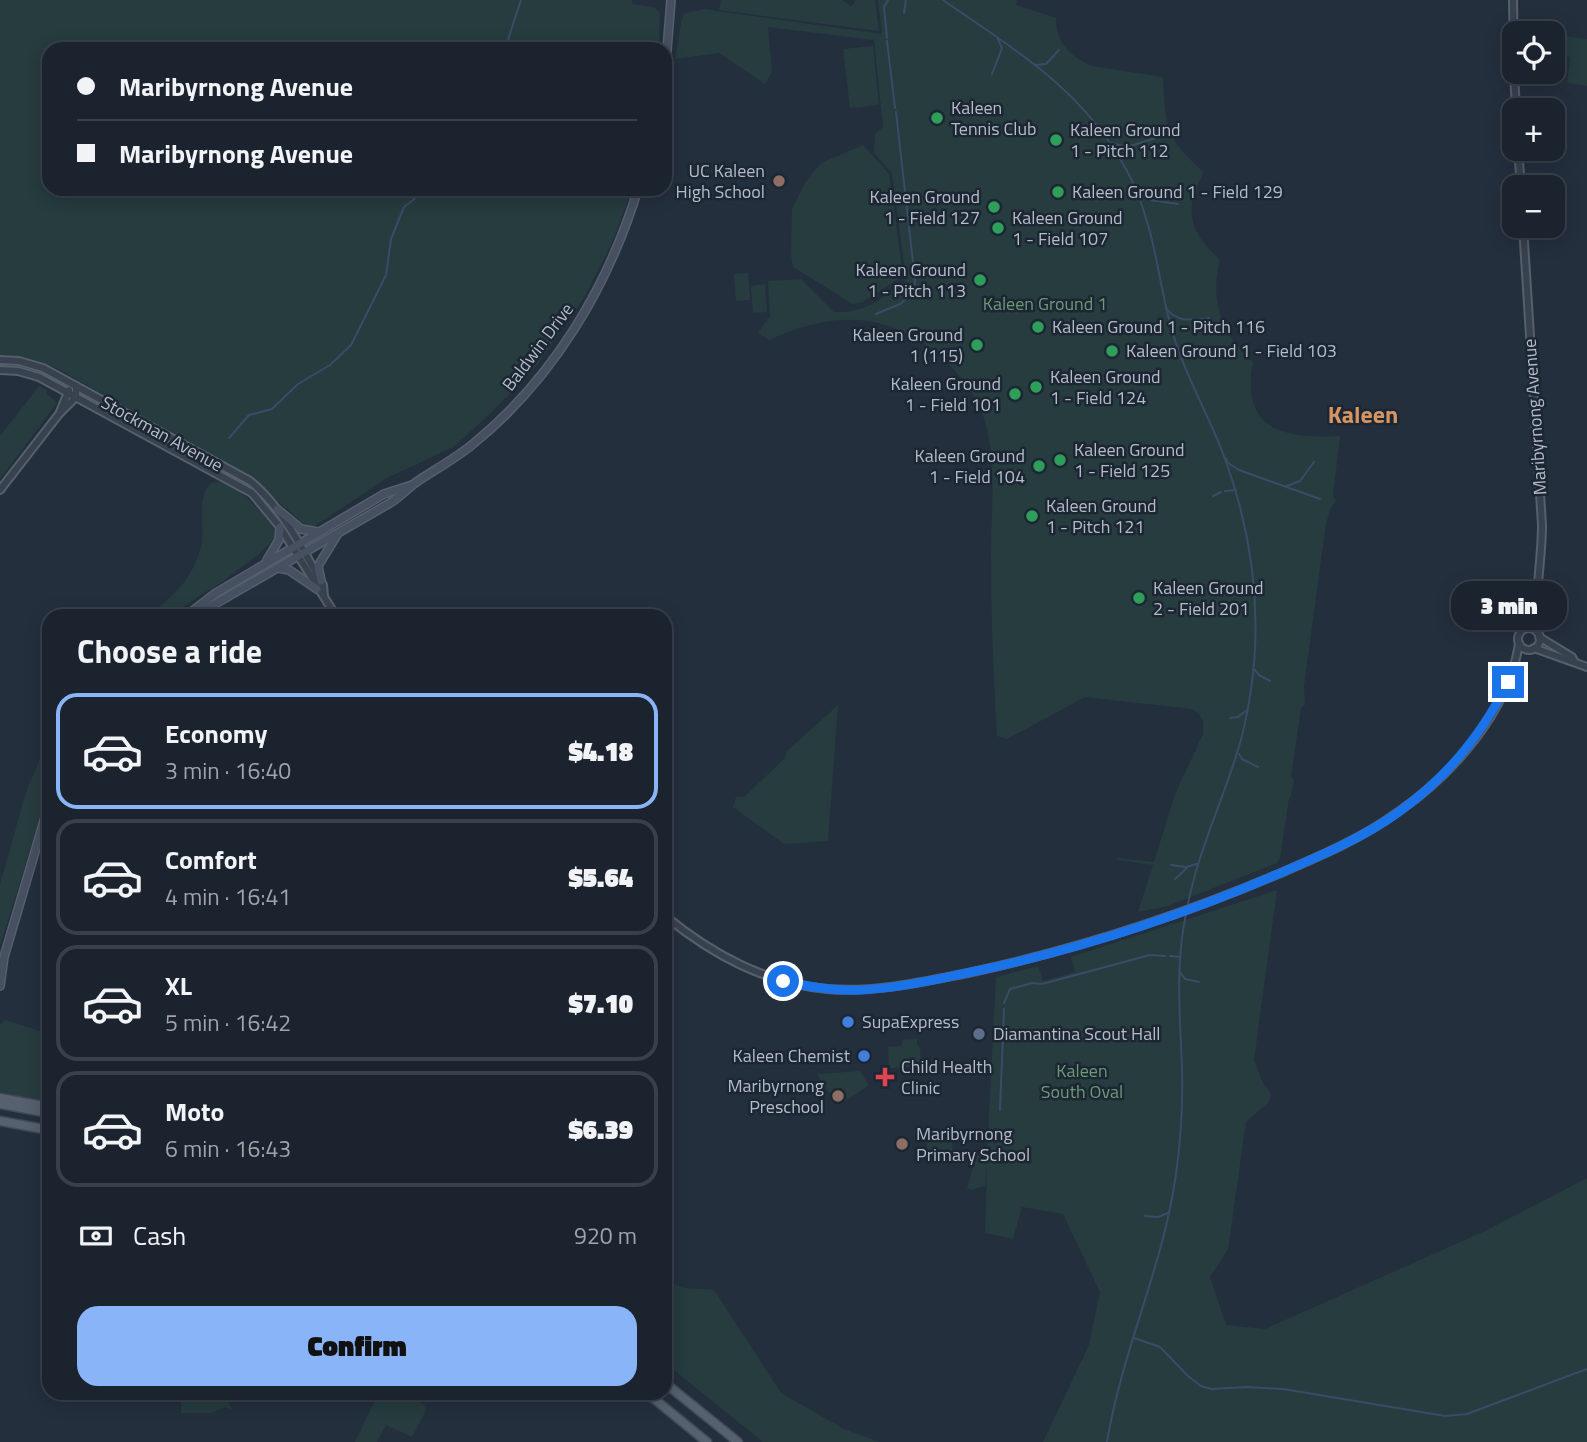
<!DOCTYPE html>
<html lang="en">
<head>
<meta charset="utf-8">
<style>
	:root { --surface:#1b232e; --page:#242b36; --text:#f1f3f6; --muted:#a0a4aa; --line:#39404a; --accent:#8ab4f8 }
	body { margin:0; font-family:"Titillium Web",sans-serif; background:var(--page); color:var(--text); height:100vh; display:flex; flex-direction:column; font-size:26px; white-space:nowrap }
	* { box-sizing:border-box; margin:0 }
	p { font-size:23px; color:var(--muted) }
	.icon { flex:none; width:38px; height:38px; fill:none; stroke:currentColor; stroke-width:2; stroke-linecap:round; stroke-linejoin:round }
	.map { position:relative; flex:1; overflow:hidden }
	.panel { position:absolute; left:42px; top:609px; width:630px; height:791px; display:flex; flex-direction:column; background:var(--surface); border-radius:21px; box-shadow:0 4px 18px #0003,0 0 0 2px var(--line) }
	.panel>* { flex:none }
	.hud { position:absolute; left:42px; top:42px; width:630px; height:154px; border-radius:21px; box-shadow:0 4px 18px #0003,0 0 0 2px var(--line); display:grid; align-content:center; height:154px; padding:0 35px; background:var(--surface) }
	.buttons { position:absolute; left:1502px; top:21px; display:grid; gap:14px }
	.buttons a { display:grid; place-items:center; width:63px; height:63px; border-radius:14px; background:var(--surface); box-shadow:0 4px 18px #0003,0 0 0 2px var(--line); font-size:35px }
	.end { position:absolute; width:32px; height:32px; margin:-16px; border:9px solid #1a73e8; background:#fff; box-shadow:0 0 0 4px #fff }
	.from { border-radius:50% }
	.bubble { position:absolute; height:49px; border-radius:21px; background:var(--surface); box-shadow:0 4px 18px #0003,0 0 0 2px var(--line); font-size:23px; font-weight:800; line-height:49px; text-align:center }
	.hud b { display:flex; align-items:center; gap:24px; height:66px; font-size:26px }
	.hud b+b { border-top:2px solid var(--line) }
	.hud i { width:18px; height:18px; background:var(--text) }
	ul { padding:0; list-style:none }
	li { display:flex; align-items:center; gap:21px; height:116px; margin:0 14px 10px; padding:0 21px; border:4px solid var(--line); border-radius:21px }
	li div { flex:1 }
	li b { display:block; font-size:26px }
	li em { font-style:normal; font-weight:800 }
	li.current { border-color:var(--accent) }
	li>.icon { width:63px; height:63px; stroke-width:1.5 }
	h2 { padding:0 35px; font-size:32px; line-height:84px }
	.pay { display:flex; align-items:center; gap:18px; height:77px; padding:0 35px; font-size:26px }
	.pay p { margin-inline-start:auto }
	.primary-button { display:flex; gap:14px; margin-top:auto; padding:14px 35px }
	.primary-button a { flex:1; height:80px; border-radius:21px; background:var(--accent); color:#111; font-size:28px; font-weight:800; line-height:80px; text-align:center }
	.map>svg:first-child { display:block }
	.green { fill:#263c3f }
	.lines { fill:none; stroke-linecap:round; stroke-linejoin:round }
	.stream { stroke:#394c67; stroke-width:2 }
	.tertiary-casing { stroke:#565f6c; stroke-width:10 }
	.secondary-casing { stroke:#565f6c; stroke-width:10 }
	.primary-casing { stroke:#414a57; stroke-width:11 }
	.tertiary { stroke:#38414e; stroke-width:6 }
	.secondary { stroke:#465061; stroke-width:7 }
	.primary { stroke:#56606e; stroke-width:8 }
	.route { stroke:#1a73e8; stroke-width:9 }
	.leisure-dot { fill:#2e9e5b; stroke:#1d2633; stroke-width:2.5 }
	.education-dot { fill:#8d6e63; stroke:#1d2633; stroke-width:2.5 }
	.shop-dot { fill:#3f7fe0; stroke:#1d2633; stroke-width:2.5 }
	.service-dot { fill:#5c6f8a; stroke:#1d2633; stroke-width:2.5 }
	.health-dot { fill:#e0444e; stroke:#1d2633; stroke-width:2.5 }
	.labels { text-anchor:middle; stroke-width:5; stroke-linejoin:round; paint-order:stroke }
	.poi-label { font-size:18px; fill:#b4bcc9; stroke:#1d2633; text-anchor:start }
	.park-label { font-size:18px; fill:#6b9a76; stroke:#1d2633 }
	.street-label { font-size:18px; fill:#b4bcc9; stroke:#1d2633 }
	.district-label { font-size:24px; font-weight:bold; fill:#d59563; stroke:#1d2633 }
</style>
</head>
<body>
<div class="map">
<svg width="1587" height="1442" viewBox="0 0 1587 1442">
	<rect width="100%" height="100%" fill="#242f3e"/>
	<g class="green">
		<path d="M0 0H632V4L654 7 660 13 659 49H49V189H632L611 245 584 298 537 365 490 414 453 447 385 479 315 526H306L255 481 62 371C41 361 23 355 0 355Z"/>
		<polygon points="721,0 842,0 851,6 856,0 875,0 879,31 719,10"/>
		<path d="M878 0H1017L1016 5 1056 18C1055 42 1071 57 1092 66L1163 77C1166 128 1165 138 1204 172 1183 211 1189 231 1220 260 1209 301 1222 335 1253 362 1240 431 1285 439 1340 436L1333 495 1336 501 1331 508 1326 523 1304 686 1305 705 1301 708 1291 777 1294 780 1291 796 1289 798 1280 858 1277 863 1168 906 1138 912 1153 865 1118 860 1116 858 1154 862 1175 794 1203 734V721L1198 713 1192 709 1085 697 1007 739 997 736C993 675 991 615 991 555 991 511 997 465 985 422 979 397 960 374 941 357 888 310 831 311 769 340L758 333 770 316 768 281 801 279 834 312C866 313 879 300 904 282L906 278 892 173 874 153 875 134 883 127 874 40 768 27 772 72 765 84 719 53 675 59 682 18 685 13 704 9 882 34Z"/>
		<polygon points="1554,35 1587,39 1587,86 1567,83 1570,57 1552,54"/>
		<polygon points="873,46 879,105 850,108 843,49"/>
		<polygon points="863,145 889,174 903,276 863,302 853,304 793,267 791,255 792,209 805,183 821,163"/>
		<polygon points="748,273 750,300 736,301 734,274"/>
		<polygon points="765,284 767,312 753,313 751,286"/>
		<polygon points="39,386 47,390 47,394 57,403 0,479 0,436"/>
		<path d="M213 482C237 481 263 513 275 531L274 539 259 554 222 582 168 616H148C168 600 187 585 197 559 199 553 202 545 202 538 204 521 196 494 213 482Z"/>
		<polygon points="838,705 828,841 784,844 733,807 736,797 744,797 785,758 786,752"/>
		<polygon points="49,738 49,789 0,946 0,884 27,789"/>
		<polygon points="1277,890 1254,1060 1263,1083 1271,1094 1269,1102 1246,1122 1228,1249 1210,1277 1226,1325 1265,1329 1485,1231 1587,1178 1587,1442 1043,1442 1089,1345 1100,1292 1063,1214 1022,1207 1013,1239 985,1233 987,1165 985,1186 971,1190 967,1188 977,1154 987,1155 996,977 1038,966 1043,981 1075,972 1071,957"/>
		<polygon points="5,1020 40,1031 49,1041 49,1102 0,1092 0,1025"/>
		<polygon points="917,1039 917,1045 920,1048 921,1066 889,1068 888,1047 902,1046 902,1040"/>
		<path d="M860 1071 869 1085C862 1089 852 1099 844 1100 832 1102 822 1082 817 1074Z"/>
		<polygon points="952,1139 953,1160 927,1161 927,1140"/>
		<polygon points="665,1281 684,1288 714,1290 781,1393 844,1429 880,1442 763,1442 665,1363"/>
		<polygon points="181,1393 222,1393 233,1410 225,1407 211,1413 181,1413"/>
		<polygon points="387,1393 402,1393 424,1404 426,1410 412,1437 386,1425 377,1442 355,1442 377,1396"/>
	</g>
	<g class="lines">
		<g class="stream">
			<path d="M943 0C997 38 1057 73 1098 127 1118 152 1136 184 1145 215 1158 254 1161 295 1173 334 1185 375 1207 412 1222 451 1248 519 1260 591 1254 664 1251 694 1246 725 1237 753 1221 805 1197 854 1187 909"/>
			<polyline points="904,13 906,0"/>
			<polyline points="887,38 884,7 888,0"/>
			<polyline points="887,41 895,108"/>
			<polyline points="505,49 521,0"/>
			<polyline points="1035,65 1046,64 1059,50"/>
			<polyline points="992,74 1002,48 998,39"/>
			<polyline points="1111,143 1127,147 1156,138"/>
			<polyline points="1139,195 1151,200 1178,204"/>
			<path d="M1166 308C1177 323 1192 320 1209 318"/>
			<polyline points="876,314 900,304 914,292 915,280 896,112"/>
			<polyline points="229,438 249,415 272,409 298,384 330,365 351,345 386,275 391,239 404,207 427,189"/>
			<polyline points="1226,458 1228,463 1239,470 1320,499"/>
			<polyline points="1287,486 1300,481 1314,462"/>
			<polyline points="1225,491 1236,490"/>
			<polyline points="1213,496 1221,492"/>
			<polyline points="1254,669 1259,675 1270,681"/>
			<polyline points="1230,718 1238,717 1247,710"/>
			<polyline points="1239,754 1242,759 1258,767"/>
			<polyline points="1171,865 1186,867 1197,864"/>
			<polyline points="1175,879 1187,868"/>
			<polyline points="1170,956 1180,957"/>
			<polyline points="1179,971 1185,979 1199,982"/>
			<polyline points="1004,1003 1010,989 1032,983 1042,984 1150,955 1165,956"/>
			<polyline points="1000,1110 1004,1009"/>
			<polyline points="1145,1216 1158,1217 1168,1213"/>
			<polyline points="1134,1338 1160,1347 1188,1376 1201,1386 1211,1389 1247,1387 1283,1389 1445,1416 1467,1414 1587,1369"/>
			<path d="M1107 1442C1122 1350 1163 1268 1176 1174 1181 1139 1183 1104 1182 1068 1180 1016 1175 966 1186 914"/>
		</g>
		<defs>
			<g id="tertiary">
				<polyline points="1513,0 1514,67"/>
				<polyline points="1514,72 1516,110"/>
				<polyline points="1518,149 1521,187"/>
				<path d="M1523 226 1542 525C1542 561 1534 596 1537 632"/>
				<path d="M0 360 19 361 43 368 250 481C283 508 302 549 323 585L324 596"/>
				<polyline points="0,370 18,371 39,377 252,493 280,527 336,616"/>
				<polyline points="60,412 69,390"/>
				<polyline points="0,490 59,414 76,397 76,386"/>
				<circle cx="1529" cy="639" r="11"/>
				<polyline points="1539,637 1572,657 1574,661"/>
				<polyline points="1534,648 1587,667"/>
				<path d="M665 916C713 955 765 983 827 989 875 993 922 982 968 973 1074 950 1177 917 1276 875 1318 857 1361 839 1398 812 1453 774 1508 712 1519 644"/>
			</g>
			<g id="secondary">
				<polyline points="665,75 671,0"/>
				<polyline points="277,509 301,529 318,532"/>
				<polyline points="267,560 279,540 280,527"/>
				<polyline points="278,568 289,570 317,589"/>
				<polyline points="321,581 318,566 337,535"/>
				<polyline points="190,613 216,593 384,494 412,485"/>
				<path d="M189 616 215 604 390 503C400 497 407 489 415 483 434 470 455 459 473 444 553 379 608 287 638 189"/>
				<polyline points="0,986 4,957 49,804"/>
			</g>
			<g id="primary">
				<polyline points="0,1098 49,1107"/>
				<polyline points="0,1104 49,1113"/>
				<polyline points="0,1121 49,1130"/>
				<polyline points="665,1383 738,1442"/>
				<polyline points="647,1393 707,1442"/>
			</g>
		</defs>
		<use href="#tertiary" class="tertiary-casing"/>
		<use href="#secondary" class="secondary-casing"/>
		<use href="#primary" class="primary-casing"/>
		<use href="#tertiary" class="tertiary"/>
		<use href="#secondary" class="secondary"/>
		<use href="#primary" class="primary"/>
	</g>
	<g class="lines">
		<path class="route" d="M783 981C808 987 835 991 861 990 902 988 942 978 981 970 1083 948 1183 915 1278 874 1320 856 1363 838 1400 811 1447 777 1483 733 1508 682"/>
	</g>
	<g class="leisure-dot">
		<circle cx="937" cy="118" r="7"/>
		<circle cx="1056" cy="140" r="7"/>
		<circle cx="1058" cy="192" r="7"/>
		<circle cx="994" cy="207" r="7"/>
		<circle cx="998" cy="228" r="7"/>
		<circle cx="980" cy="280" r="7"/>
		<circle cx="1038" cy="327" r="7"/>
		<circle cx="977" cy="345" r="7"/>
		<circle cx="1112" cy="351" r="7"/>
		<circle cx="1036" cy="387" r="7"/>
		<circle cx="1015" cy="394" r="7"/>
		<circle cx="1060" cy="460" r="7"/>
		<circle cx="1039" cy="466" r="7"/>
		<circle cx="1032" cy="516" r="7"/>
		<circle cx="1139" cy="598" r="7"/>
	</g>
	<g class="education-dot">
		<circle cx="779" cy="181" r="7"/>
		<circle cx="838" cy="1096" r="7"/>
		<circle cx="902" cy="1144" r="7"/>
	</g>
	<g class="shop-dot">
		<circle cx="848" cy="1022" r="7"/>
		<circle cx="864" cy="1056" r="7"/>
	</g>
	<circle class="service-dot" cx="979" cy="1034" r="7"/>
	<path class="health-dot" d="M881.5 1066.5h7v7h7v7h-7v7h-7v-7h-7v-7h7z"/>
	<g class="labels">
		<g class="poi-label">
			<text x="951" y="114">Kaleen<tspan x="951" dy="21">Tennis Club</tspan></text>
			<text x="1070" y="136">Kaleen Ground<tspan x="1070" dy="21">1 - Pitch 112</tspan></text>
			<text x="765" y="177" text-anchor="end">UC Kaleen<tspan x="765" dy="21">High School</tspan></text>
			<text x="1072" y="198">Kaleen Ground 1 - Field 129</text>
			<text x="980" y="203" text-anchor="end">Kaleen Ground<tspan x="980" dy="21">1 - Field 127</tspan></text>
			<text x="1012" y="224">Kaleen Ground<tspan x="1012" dy="21">1 - Field 107</tspan></text>
			<text x="966" y="276" text-anchor="end">Kaleen Ground<tspan x="966" dy="21">1 - Pitch 113</tspan></text>
			<text x="1052" y="333">Kaleen Ground 1 - Pitch 116</text>
			<text x="963" y="341" text-anchor="end">Kaleen Ground<tspan x="963" dy="21">1 (115)</tspan></text>
			<text x="1126" y="357">Kaleen Ground 1 - Field 103</text>
			<text x="1050" y="383">Kaleen Ground<tspan x="1050" dy="21">1 - Field 124</tspan></text>
			<text x="1001" y="390" text-anchor="end">Kaleen Ground<tspan x="1001" dy="21">1 - Field 101</tspan></text>
			<text x="1074" y="456">Kaleen Ground<tspan x="1074" dy="21">1 - Field 125</tspan></text>
			<text x="1025" y="462" text-anchor="end">Kaleen Ground<tspan x="1025" dy="21">1 - Field 104</tspan></text>
			<text x="1046" y="512">Kaleen Ground<tspan x="1046" dy="21">1 - Pitch 121</tspan></text>
			<text x="1153" y="594">Kaleen Ground<tspan x="1153" dy="21">2 - Field 201</tspan></text>
			<text x="862" y="1028">SupaExpress</text>
			<text x="993" y="1040">Diamantina Scout Hall</text>
			<text x="850" y="1062" text-anchor="end">Kaleen Chemist</text>
			<text x="901" y="1073">Child Health<tspan x="901" dy="21">Clinic</tspan></text>
			<text x="824" y="1092" text-anchor="end">Maribyrnong<tspan x="824" dy="21">Preschool</tspan></text>
			<text x="916" y="1140">Maribyrnong<tspan x="916" dy="21">Primary School</tspan></text>
		</g>
		<g class="park-label">
			<text x="1045" y="310">Kaleen Ground 1</text>
			<text x="1082" y="1077">Kaleen<tspan x="1082" dy="21">South Oval</tspan></text>
		</g>
		<g class="street-label">
			<text transform="translate(538 347) rotate(-53)" y="6">Baldwin Drive</text>
			<text transform="translate(1535 417) rotate(-94)" y="6">Maribyrnong Avenue</text>
			<text transform="translate(162 434) rotate(29)" y="6">Stockman Avenue</text>
		</g>
		<g class="district-label">
			<text x="1363" y="423">Kaleen</text>
		</g>
	</g>
</svg>
<div class="buttons">
<a><svg class="icon" aria-label="locate" viewBox="0 0 24 24"><circle cx="12" cy="12" r="6"/><path d="M12 2v4M12 18v4M2 12h4M18 12h4"/></svg></a>
<a>+</a>
<a>−</a>
</div>
<i class="end from" style="left:783px;top:981px"></i>
<i class="end" style="left:1508px;top:682px"></i>
<div class="bubble" style="left:1451px;top:581px;width:116px">3 min</div>
<div class="hud">
<b><i class="from"></i>Maribyrnong Avenue</b>
<b><i></i>Maribyrnong Avenue</b>
</div>
<section class="panel">
<h2>Choose a ride</h2>
<ul>
<li class="current"><svg class="icon" aria-label="car" viewBox="0 0 24 24"><path d="M5 17H2v-5l4-1 3-4h7l3 4 3 1v5h-3M9 17h6M6 11h13"/><circle cx="7" cy="17" r="2"/><circle cx="17" cy="17" r="2"/></svg><div><b>Economy</b><p>3 min · 16:40</p></div><em>$4.18</em></li>
<li><svg class="icon" aria-label="car" viewBox="0 0 24 24"><path d="M5 17H2v-5l4-1 3-4h7l3 4 3 1v5h-3M9 17h6M6 11h13"/><circle cx="7" cy="17" r="2"/><circle cx="17" cy="17" r="2"/></svg><div><b>Comfort</b><p>4 min · 16:41</p></div><em>$5.64</em></li>
<li><svg class="icon" aria-label="car" viewBox="0 0 24 24"><path d="M5 17H2v-5l4-1 3-4h7l3 4 3 1v5h-3M9 17h6M6 11h13"/><circle cx="7" cy="17" r="2"/><circle cx="17" cy="17" r="2"/></svg><div><b>XL</b><p>5 min · 16:42</p></div><em>$7.10</em></li>
<li><svg class="icon" aria-label="car" viewBox="0 0 24 24"><path d="M5 17H2v-5l4-1 3-4h7l3 4 3 1v5h-3M9 17h6M6 11h13"/><circle cx="7" cy="17" r="2"/><circle cx="17" cy="17" r="2"/></svg><div><b>Moto</b><p>6 min · 16:43</p></div><em>$6.39</em></li>
</ul>
<div class="pay"><svg class="icon" aria-label="cash" viewBox="0 0 24 24"><path d="M3 7h18v10H3z"/><circle cx="12" cy="12" r="2"/></svg>Cash<p>920 m</p></div>
<div class="primary-button"><a>Confirm</a></div>
</section>
</div>
</body>
</html>
